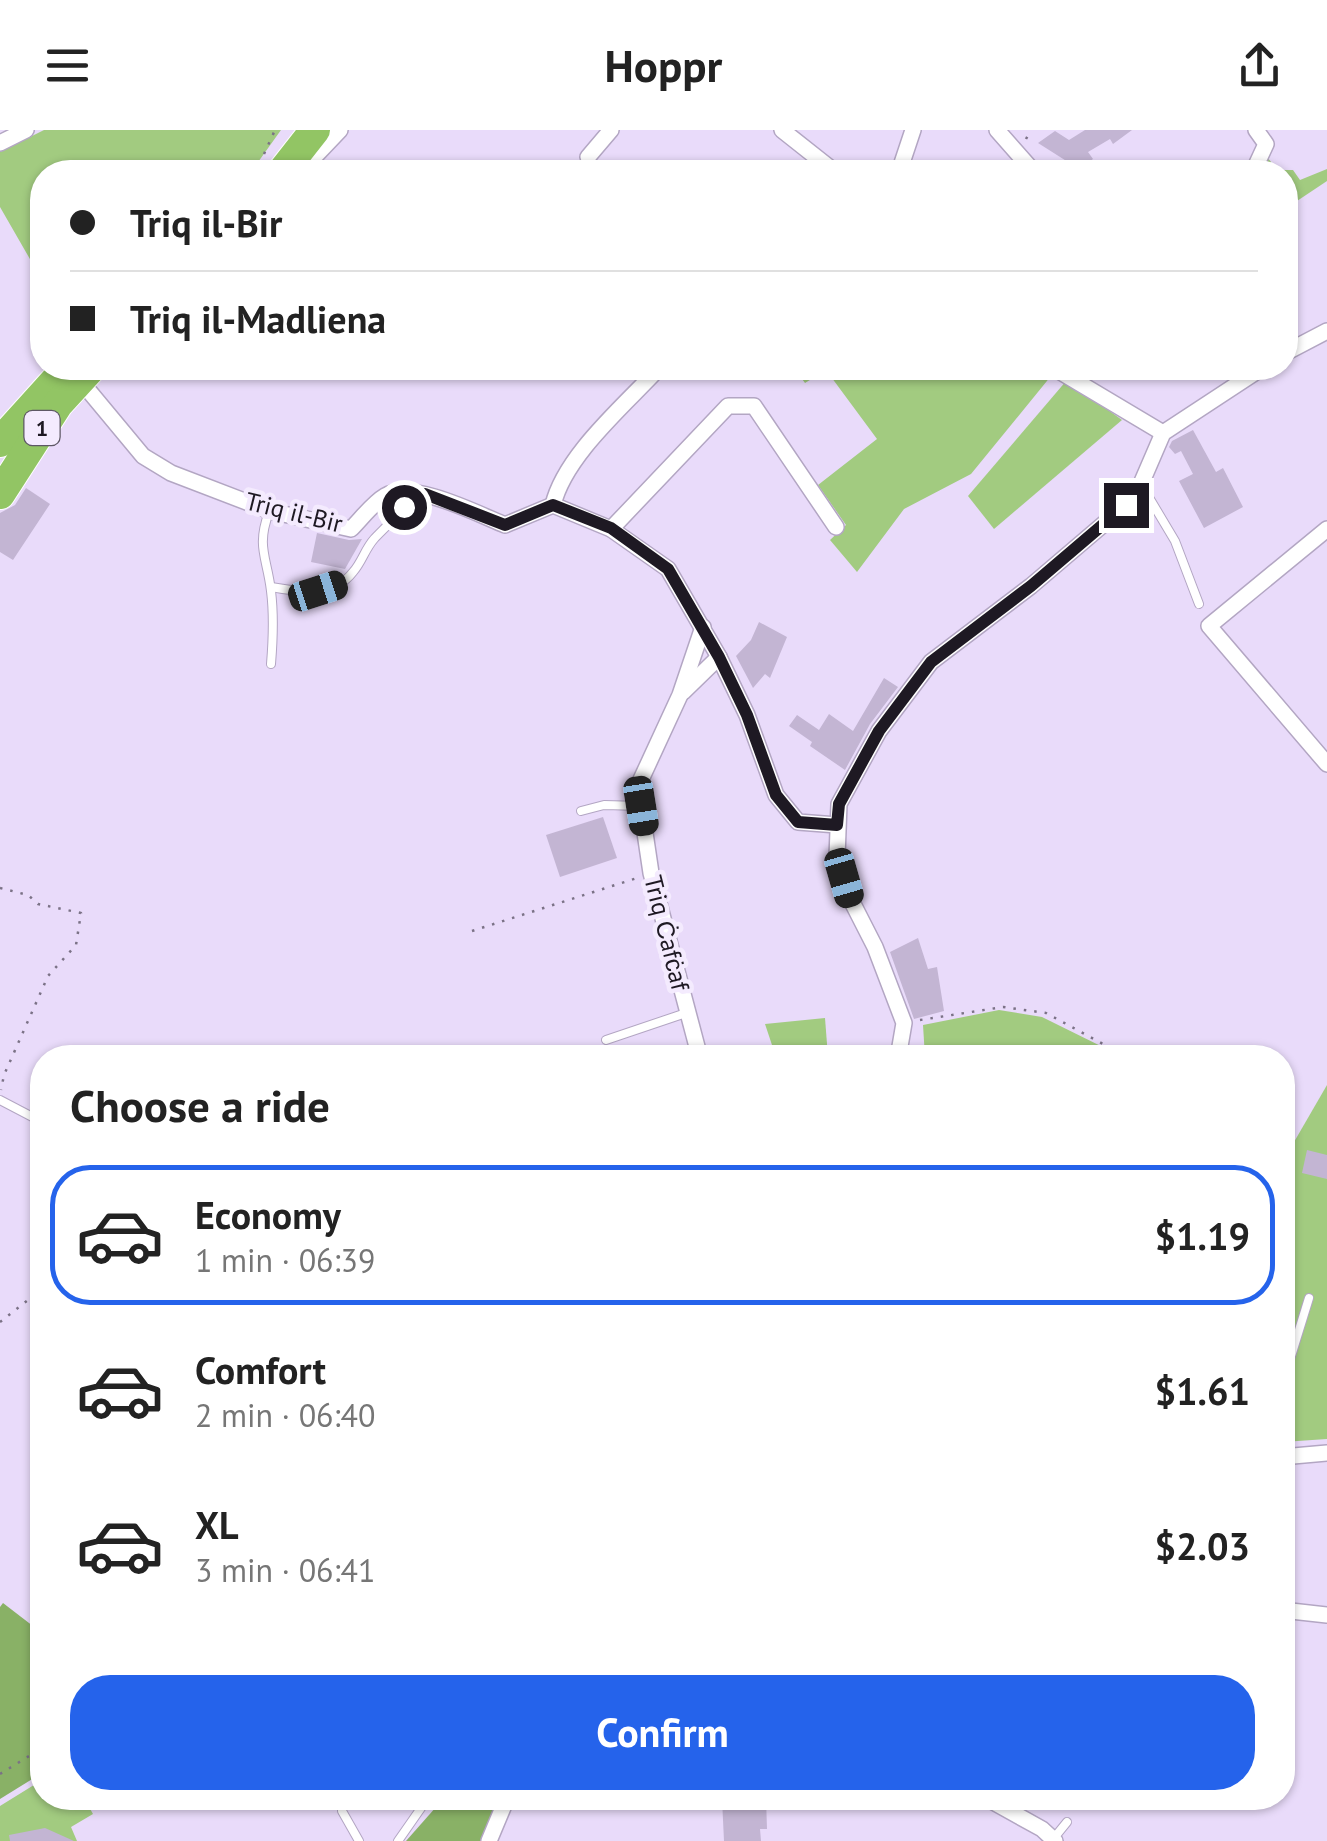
<!DOCTYPE html>
<html lang="en">
<head>
<meta charset="utf-8">
<style>
	:root { --surface:#fff; --page:#f6f6f6; --text:#222; --muted:#767676; --line:#e0e0e0; --accent:#2563eb }
	body { margin:0; font-family:"PT Sans",sans-serif; background:var(--page); color:var(--text); height:100vh; display:flex; flex-direction:column; font-size:38px; white-space:nowrap }
	* { box-sizing:border-box; margin:0 }
	p { font-size:32px; color:var(--muted) }
	.icon { flex:none; width:55px; height:55px; fill:none; stroke:currentColor; stroke-width:2; stroke-linecap:round; stroke-linejoin:round }
	.map { position:relative; flex:1; overflow:hidden }
	.side { position:absolute; left:30px; top:915px; width:1265px; height:765px; display:flex; flex-direction:column; background:var(--surface); border-radius:40px; box-shadow:0 2px 8px #0004 }
	.side>* { flex:none }
	.hud { position:absolute; left:30px; top:30px; width:1268px; height:220px; border-radius:40px; box-shadow:0 2px 8px #0004; display:grid; align-content:center; height:220px; padding:0 40px; background:var(--surface) }
	.end { position:absolute; width:45px; height:45px; margin:-22px; border:12px solid #1e1923; background:#fff; box-shadow:0 0 0 5px #fff }
	.from { border-radius:50% }
	.car { position:absolute; width:30px; height:60px; margin:-30px -15px; border-radius:12px; box-shadow:0 0 8px 2px #0007; background:linear-gradient(#222 24%,#8ab4d8 0 40%,#222 0 76%,#8ab4d8 0 86%,#222 0) }
	.hud b { display:flex; align-items:center; gap:35px; height:95px; font-size:38px }
	.hud b+b { border-top:2px solid var(--line) }
	.hud i { width:25px; height:25px; background:var(--text) }
	ul { padding:0; list-style:none }
	li { display:flex; align-items:center; gap:30px; height:140px; margin:0 20px 15px; padding:0 20px; border:5px solid transparent; border-radius:40px }
	li div { flex:1 }
	li b { display:block; font-size:38px }
	li em { font-style:normal; font-weight:700 }
	li.current { border-color:var(--accent) }
	li>.icon { width:90px; height:90px; stroke-width:1.5 }
	h2 { padding:0 40px; font-size:45px; line-height:120px }
	.button { display:flex; gap:20px; margin-top:auto; padding:20px 40px }
	.button a { flex:1; height:115px; border-radius:40px; background:var(--accent); color:#fff; font-size:40px; font-weight:700; line-height:115px; text-align:center }
	header { display:flex; justify-content:space-between; align-items:center; height:130px; padding:0 40px; background:var(--surface); font-size:45px; font-weight:700 }
	.map>svg:first-child { display:block }
	.green { fill:#a2cb80 }
	.forest { fill:#89b166 }
	.building { fill:#c3b5d3 }
	.lines { fill:none; stroke-linecap:round; stroke-linejoin:round }
	.lane-casing { stroke:#b3a6c3; stroke-width:10 }
	.street-casing { stroke:#b3a6c3; stroke-width:18 }
	.highway-casing { stroke:#fff; stroke-width:32 }
	.path { stroke:#7b7286; stroke-width:2.5; stroke-dasharray:2.5 8; stroke-linecap:butt }
	.lane { stroke:#fff; stroke-width:8 }
	.street { stroke:#fff; stroke-width:15 }
	.highway { stroke:#92c564; stroke-width:30 }
	.route { stroke:#1e1923; stroke-width:12 }
	.labels { text-anchor:middle; stroke-width:9; stroke-linejoin:round; paint-order:stroke }
	.shield { fill:#f4ebfe; stroke:#5e5865; stroke-width:2.5 }
	.shield-label { font-size:22px; font-weight:bold; fill:#1e1923 }
	.street-label { font-size:25px; fill:#1e1923; stroke:#f4ebfe }
</style>
</head>
<body>
<header><svg class="icon" aria-label="menu" viewBox="0 0 24 24"><path d="M4 6h16M4 12h16M4 18h16"/></svg>Hoppr<svg class="icon" aria-label="share" viewBox="0 0 24 24"><path d="M12 15V3M7 8l5-5 5 5M5 13v7h14v-7"/></svg></header>
<div class="map">
<svg width="1327" height="1711" viewBox="0 0 1327 1711">
	<rect width="100%" height="100%" fill="#e9dbfa"/>
	<g class="green">
		<polygon points="44,0 281,0 251,42 42,42 42,150 0,77 0,22"/>
		<polygon points="1268,28 1277,40 1293,40 1300,50 1327,39 1327,51 1285,79 1285,42 1259,42"/>
		<path d="M794 238H934C969 258 998 246 1034 238L1051 246 971 344 904 379 857 442 830 410 846 395 818 355 877 309 826 240 805 253Z"/>
		<polygon points="1067,250 1122,290 994,399 968,366"/>
		<polygon points="999,880 1042,887 1123,927 925,927 923,895"/>
		<polygon points="825,888 828,927 776,927 765,894"/>
		<polygon points="1327,955 1327,1309 1283,1312 1283,1031"/>
		<polygon points="42,1650 42,1668 84,1668 93,1684 71,1697 77,1711 0,1711 0,1676"/>
	</g>
	<g class="forest">
		<polygon points="3,1473 42,1503 42,1643 0,1669 0,1477"/>
		<polygon points="444,1668 503,1668 484,1711 406,1711"/>
	</g>
	<g class="building">
		<polygon points="1085,0 1132,0 1113,14 1110,9 1088,22 1093,29 1079,39 1038,13 1055,1 1069,10"/>
		<polygon points="1193,300 1216,342 1223,338 1243,377 1204,398 1179,351 1193,344 1181,321 1175,324 1169,317 1172,311"/>
		<polygon points="26,358 50,374 13,430 0,422 0,383 15,375"/>
		<polygon points="317,403 349,410 362,409 345,439 311,432"/>
		<polygon points="759,492 787,507 770,548 765,544 753,558 736,526 751,510"/>
		<polygon points="884,548 898,557 870,594 845,640 810,616 812,612 789,596 797,585 819,600 829,584 853,601"/>
		<polygon points="603,687 617,728 560,747 546,705"/>
		<polygon points="918,808 928,839 937,837 944,881 914,889 890,822"/>
		<polygon points="1307,1020 1327,1025 1327,1049 1302,1043"/>
		<polygon points="766,1668 767,1699 760,1699 761,1711 724,1711 722,1669"/>
		<polygon points="45,1698 74,1711 10,1711 9,1705"/>
	</g>
	<g class="lines">
		<defs>
			<g id="lane">
				<polyline points="1141,354 1175,411 1199,474"/>
				<path d="M269 382C256 417 267 427 271 461 274 485 273 510 271 534"/>
				<path d="M271 457C299 462 333 468 353 442 362 432 365 419 374 409 387 395 403 383 406 364"/>
				<polyline points="581,681 604,675 641,676"/>
				<polyline points="606,910 686,883"/>
				<polyline points="0,970 42,992"/>
				<polyline points="1282,1255 1309,1168"/>
				<polyline points="342,1668 342,1681 359,1711"/>
				<polyline points="1054,1708 1067,1692"/>
				<polyline points="398,1711 428,1668"/>
			</g>
			<g id="street">
				<polyline points="782,0 835,42"/>
				<polyline points="997,0 1034,42"/>
				<polyline points="0,13 26,0"/>
				<polyline points="588,27 611,0"/>
				<polyline points="300,42 340,0"/>
				<polyline points="899,42 913,0"/>
				<polyline points="1253,42 1266,14 1256,0"/>
				<polyline points="1285,223 1327,201"/>
				<polyline points="963,238 973,238"/>
				<polyline points="1054,238 1163,303"/>
				<path d="M79 249 143 326 171 343 270 381 351 399C361 389 373 373 385 366 412 350 478 384 505 395L553 375 611 399 668 439 719 527 747 585 776 665 798 692 837 695"/>
				<path d="M553 375C565 325 625 275 659 238"/>
				<polyline points="611,399 728,276 754,276 836,397"/>
				<polyline points="1327,399 1209,496 1327,634"/>
				<polyline points="683,562 719,527"/>
				<polyline points="700,928 651,743 638,656 680,565 703,497"/>
				<polyline points="898,928 904,893 875,817 850,768 837,727 839,674 879,601 931,532 1031,456 1126,375 1141,354 1163,303 1262,238"/>
				<polyline points="1282,1327 1327,1323"/>
				<polyline points="1282,1480 1327,1485"/>
				<polyline points="986,1668 1042,1699 1055,1711"/>
				<polyline points="489,1711 507,1668"/>
			</g>
			<g id="highway">
				<polyline points="282,42 315,0"/>
				<polyline points="0,312 55,251"/>
				<polyline points="0,364 58,274 91,238"/>
			</g>
		</defs>
		<use href="#lane" class="lane-casing"/>
		<use href="#street" class="street-casing"/>
		<use href="#highway" class="highway-casing"/>
		<g class="path">
			<polyline points="1026,9 1031,0"/>
			<polyline points="264,24 275,0"/>
			<polyline points="0,758 28,765 38,774 81,783 76,815 48,846 4,945 1,960"/>
			<polyline points="472,801 637,748"/>
			<polyline points="920,890 1003,877 1046,883 1129,928"/>
			<polyline points="1282,1008 1291,1013"/>
			<polyline points="0,1192 42,1159"/>
			<polyline points="0,1644 42,1618"/>
		</g>
		<use href="#lane" class="lane"/>
		<use href="#street" class="street"/>
		<use href="#highway" class="highway"/>
	</g>
	<g class="lines">
		<polyline class="route" points="404,377 406,363 425,364 505,395 553,375 611,398 668,439 719,527 747,585 776,665 798,692 837,695 839,674 879,601 931,532 1031,456 1126,375"/>
	</g>
	<g class="labels">
		<rect class="shield" x="24.5" y="281" width="35" height="34" rx="8"/>
		<g class="shield-label">
			<text x="42" y="306">1</text>
		</g>
		<g class="street-label">
			<text transform="translate(294 382) rotate(14)" y="9">Triq il-Bir</text>
			<text transform="translate(667 803) rotate(76)" y="9">Triq Ċafċaf</text>
		</g>
	</g>
</svg>
<i class="end from" style="left:404px;top:377px"></i>
<i class="end" style="left:1126px;top:375px"></i>
<i class="car" style="left:318px;top:461px;rotate:72deg"></i>
<i class="car" style="left:641px;top:676px;rotate:171deg"></i>
<i class="car" style="left:844px;top:748px;rotate:164deg"></i>
<div class="hud">
<b><i class="from"></i>Triq il-Bir</b>
<b><i></i>Triq il-Madliena</b>
</div>
<section class="side">
<h2>Choose a ride</h2>
<ul>
<li class="current"><svg class="icon" aria-label="car" viewBox="0 0 24 24"><path d="M5 17H2v-5l4-1 3-4h7l3 4 3 1v5h-3M9 17h6M6 11h13"/><circle cx="7" cy="17" r="2"/><circle cx="17" cy="17" r="2"/></svg><div><b>Economy</b><p>1 min · 06:39</p></div><em>$1.19</em></li>
<li><svg class="icon" aria-label="car" viewBox="0 0 24 24"><path d="M5 17H2v-5l4-1 3-4h7l3 4 3 1v5h-3M9 17h6M6 11h13"/><circle cx="7" cy="17" r="2"/><circle cx="17" cy="17" r="2"/></svg><div><b>Comfort</b><p>2 min · 06:40</p></div><em>$1.61</em></li>
<li><svg class="icon" aria-label="car" viewBox="0 0 24 24"><path d="M5 17H2v-5l4-1 3-4h7l3 4 3 1v5h-3M9 17h6M6 11h13"/><circle cx="7" cy="17" r="2"/><circle cx="17" cy="17" r="2"/></svg><div><b>XL</b><p>3 min · 06:41</p></div><em>$2.03</em></li>
</ul>
<div class="button"><a>Confirm</a></div>
</section>
</div>
</body>
</html>
